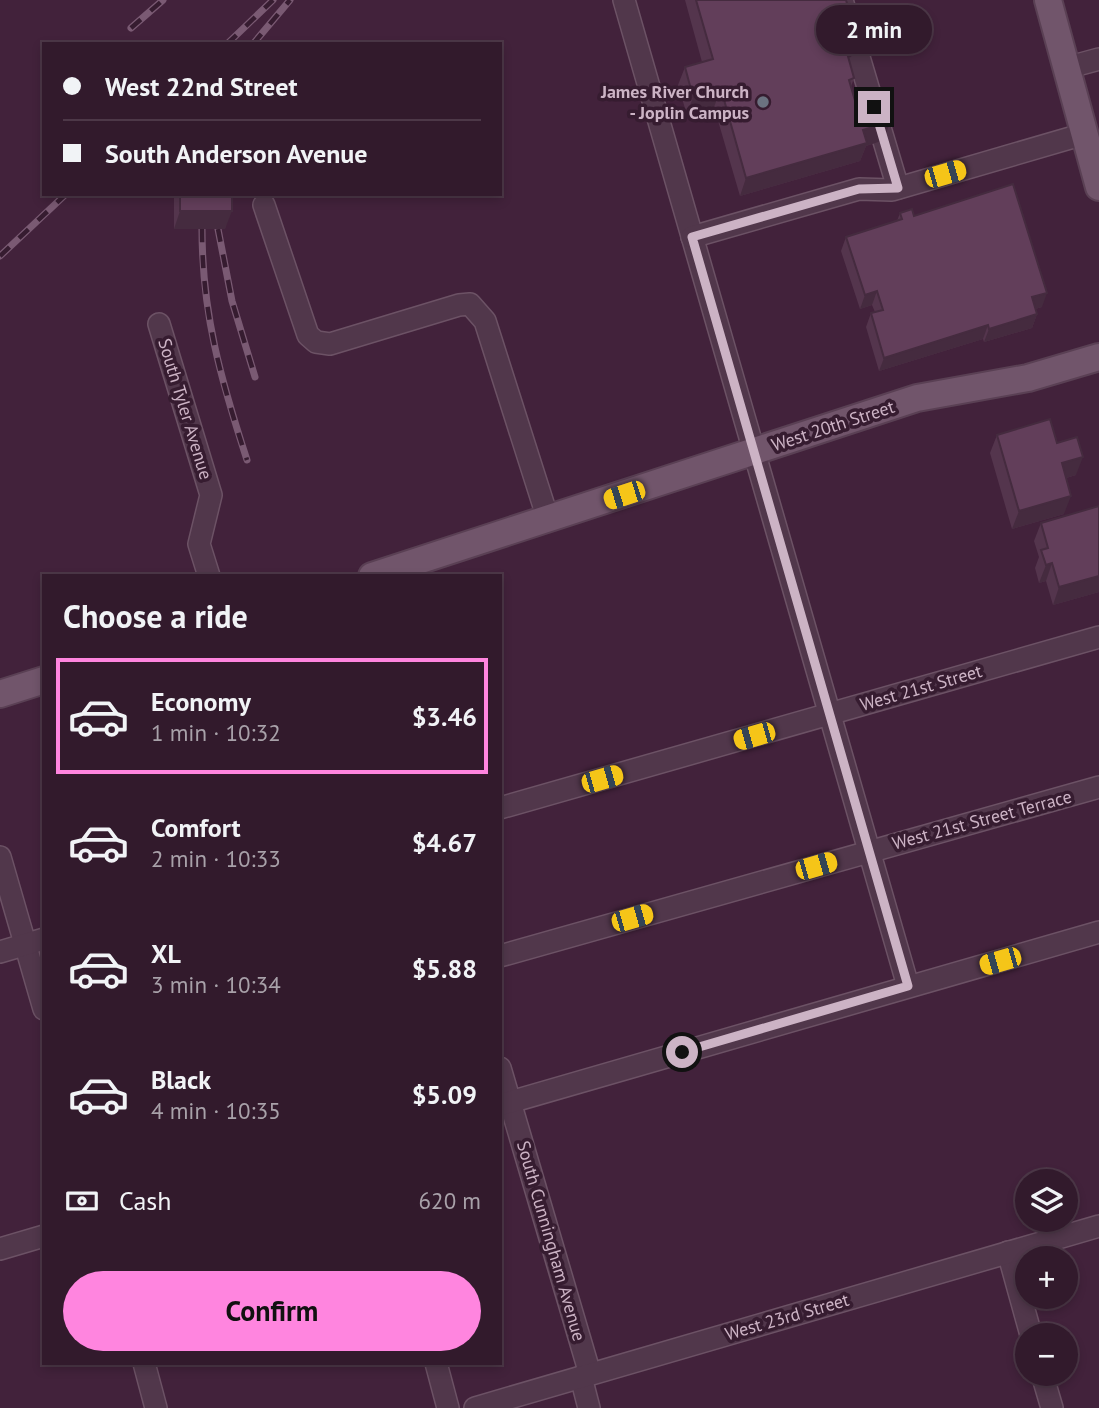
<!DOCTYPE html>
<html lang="en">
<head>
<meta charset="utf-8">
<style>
	:root { --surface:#321a2c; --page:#3a2334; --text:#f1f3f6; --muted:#a8a1a9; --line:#4d3848; --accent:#ff85df }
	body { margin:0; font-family:"PT Sans",sans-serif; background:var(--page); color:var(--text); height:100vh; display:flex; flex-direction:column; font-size:26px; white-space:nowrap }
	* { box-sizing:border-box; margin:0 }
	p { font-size:23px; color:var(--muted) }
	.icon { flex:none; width:38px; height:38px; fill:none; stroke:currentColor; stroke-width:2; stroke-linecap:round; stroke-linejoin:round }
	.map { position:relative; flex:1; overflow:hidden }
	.details { position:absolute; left:42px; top:574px; width:460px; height:791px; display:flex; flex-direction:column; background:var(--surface); border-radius:0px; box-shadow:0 4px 10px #0003,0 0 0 2px var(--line) }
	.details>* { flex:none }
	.hud { position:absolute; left:42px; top:42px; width:460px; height:154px; border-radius:0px; box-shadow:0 4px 10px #0003,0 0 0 2px var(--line); display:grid; align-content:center; height:154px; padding:0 21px; background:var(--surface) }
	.buttons { position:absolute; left:1015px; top:1169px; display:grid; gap:14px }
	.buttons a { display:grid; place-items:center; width:63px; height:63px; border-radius:50%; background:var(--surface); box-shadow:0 4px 10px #0003,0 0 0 2px var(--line); font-size:35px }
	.end { position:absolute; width:32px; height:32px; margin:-16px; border:9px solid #ccb3c5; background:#111; box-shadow:0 0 0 4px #111 }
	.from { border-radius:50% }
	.bubble { position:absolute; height:49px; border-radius:24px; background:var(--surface); box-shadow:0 4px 10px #0003,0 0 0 2px var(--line); font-size:23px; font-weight:600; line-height:49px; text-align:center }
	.car { position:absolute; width:21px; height:42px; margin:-21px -10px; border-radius:9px; box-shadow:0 0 5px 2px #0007; background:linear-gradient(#f5c518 24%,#345 0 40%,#f5c518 0 76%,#345 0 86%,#f5c518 0) }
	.hud b { display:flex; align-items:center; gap:24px; height:66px; font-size:26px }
	.hud b+b { border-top:2px solid var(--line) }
	.hud i { width:18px; height:18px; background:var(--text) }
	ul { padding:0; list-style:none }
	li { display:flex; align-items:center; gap:21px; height:116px; margin:0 14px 10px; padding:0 7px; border:4px solid transparent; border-radius:0px }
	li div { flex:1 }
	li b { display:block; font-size:26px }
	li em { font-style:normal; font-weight:600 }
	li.on { border-color:var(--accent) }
	li>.icon { width:63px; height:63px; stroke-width:1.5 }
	h2 { padding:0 21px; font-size:32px; line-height:84px }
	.pay { display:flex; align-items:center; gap:18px; height:77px; padding:0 21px; font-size:26px }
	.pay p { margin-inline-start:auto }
	.cta { display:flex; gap:14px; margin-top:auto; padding:14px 21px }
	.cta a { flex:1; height:80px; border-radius:42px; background:var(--accent); color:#111; font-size:28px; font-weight:600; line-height:80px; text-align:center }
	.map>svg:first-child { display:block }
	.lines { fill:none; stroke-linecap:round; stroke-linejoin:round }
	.minor-casing { stroke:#6c5265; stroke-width:24 }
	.major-casing { stroke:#5a4054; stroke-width:30 }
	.minor { stroke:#51374b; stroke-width:21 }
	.major { stroke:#71556b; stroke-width:26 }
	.rail-casing { stroke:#7a5a73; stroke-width:7 }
	.rail { stroke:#361c30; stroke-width:4.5; stroke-dasharray:13; stroke-linecap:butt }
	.wall { fill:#54354d }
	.shaded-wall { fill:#452b3f }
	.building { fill:#623e5a; stroke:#452b3f; stroke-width:2 }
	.route { stroke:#ccb3c5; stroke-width:9 }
	.worship-dot { fill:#6b7280; stroke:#361c30; stroke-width:2.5 }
	.labels { text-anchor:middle; stroke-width:7; stroke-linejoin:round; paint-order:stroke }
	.poi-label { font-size:18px; font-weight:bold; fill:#ccb3c5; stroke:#361c30; text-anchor:end }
	.street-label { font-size:18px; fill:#ccb3c5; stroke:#361c30 }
</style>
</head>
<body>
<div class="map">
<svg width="1099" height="1408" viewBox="0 0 1099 1408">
	<rect width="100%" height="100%" fill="#42223b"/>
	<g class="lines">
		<defs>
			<g id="minor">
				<polyline points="624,0 908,986"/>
				<polyline points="842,0 898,188"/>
				<polyline points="1066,68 1099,59"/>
				<polyline points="264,205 308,335 316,342 330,344 459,305 470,304 485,321 548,519"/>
				<polyline points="692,237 859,189 892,190 1084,134"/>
				<polyline points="159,324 211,495 199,544 209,576"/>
				<polyline points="500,808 1099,637"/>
				<polyline points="0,857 44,1009"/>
				<polyline points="0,952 44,939"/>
				<polyline points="500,956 1099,787"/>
				<polyline points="500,1068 590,1374"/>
				<polyline points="500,1105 1099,932"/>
				<polyline points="0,1249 44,1236"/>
				<polyline points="1008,1252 1031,1335"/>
				<polyline points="144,1363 156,1408"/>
				<polyline points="436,1363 448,1408"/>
				<polyline points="1042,1374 1052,1408"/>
				<polyline points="581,1377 589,1408"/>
				<polyline points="475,1408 1099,1226"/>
			</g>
			<g id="major">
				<polyline points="1048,0 1099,187"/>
				<polyline points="372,576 917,398 1028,378 1099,357"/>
				<polyline points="0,694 44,680"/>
			</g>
		</defs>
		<use href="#minor" class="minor-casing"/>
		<use href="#major" class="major-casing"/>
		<use href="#minor" class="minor"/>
		<use href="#major" class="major"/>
		<defs>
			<g id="rail">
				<polyline points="131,28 163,0"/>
				<polyline points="227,44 273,0"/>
				<polyline points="253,44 290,0"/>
				<path d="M202 229C202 314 221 380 247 460"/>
				<polyline points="218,229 232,301 255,377"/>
				<polyline points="0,256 66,194"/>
			</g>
		</defs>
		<use href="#rail" class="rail-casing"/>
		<use href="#rail" class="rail"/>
	</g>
	<g class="wall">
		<polygon points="685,0 846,0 857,39 851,57 848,57 854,78 851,87 856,104 884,140 866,146 860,161 740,196 714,107 687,115 678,85 685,67 702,62"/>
		<polygon points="174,194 232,194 225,229 174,229"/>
		<polygon points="900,213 914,216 1042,307 1035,309 1037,314 1032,328 984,342 983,339 879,371 866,327 871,313 875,312 872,305 860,309 841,251 846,237 897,221"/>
		<polygon points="997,435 1057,443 1076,475 1066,478 1064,514 1012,529 990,453"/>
		<polygon points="1099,506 1099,592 1053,605 1046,581 1039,583 1035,568 1039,557 1034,541 1041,523"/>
	</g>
	<g class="shaded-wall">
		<polygon points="857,39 851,57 837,60 844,42"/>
		<polygon points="721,89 714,107 687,115 693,97"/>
		<polygon points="890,122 884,140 866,146 860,161 740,196 746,178 863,130"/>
		<polygon points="180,211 232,211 225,229 174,229"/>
		<polygon points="877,291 872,305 860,309 865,295"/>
		<polygon points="1047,293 1042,307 1027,311 1032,297"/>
		<polygon points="1037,314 1032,328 984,342 989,329"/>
		<polygon points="988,325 983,339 879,371 884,358"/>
		<polygon points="1083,457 1076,475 1055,481 1062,463"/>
		<polygon points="1071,496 1064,514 1012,529 1019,511"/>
		<polygon points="1052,563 1046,581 1039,583 1046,565"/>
		<polygon points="1099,576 1099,592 1053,605 1059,587"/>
	</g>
	<g class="building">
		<polygon points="696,0 846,0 857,39 844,42 854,78 849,80 856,104 883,96 890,122 863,130 867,143 746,178 721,89 693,97 685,67 713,59"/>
		<polygon points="1013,184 1047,293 1032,297 1037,314 989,329 988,325 884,358 871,313 883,310 877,291 865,295 846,237 902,219 900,213 912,209 914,216"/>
		<rect x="180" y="194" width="52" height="17"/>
		<polygon points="1050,419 1057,443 1077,437 1083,457 1062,463 1071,496 1019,511 997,435"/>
		<polygon points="1099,506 1099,576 1059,587 1052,563 1046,565 1041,550 1048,548 1041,523"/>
	</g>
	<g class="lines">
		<polyline class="route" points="682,1052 908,986 692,237 859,189 898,188 874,107"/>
	</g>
	<circle class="worship-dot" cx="763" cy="102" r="7"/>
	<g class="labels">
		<g class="poi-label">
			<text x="749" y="98">James River Church<tspan x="749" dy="21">- Joplin Campus</tspan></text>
		</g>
		<g class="street-label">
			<text transform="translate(185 409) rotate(73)" y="6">South Tyler Avenue</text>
			<text transform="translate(833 426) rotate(-18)" y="6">West 20th Street</text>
			<text transform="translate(921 688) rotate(-16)" y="6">West 21st Street</text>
			<text transform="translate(982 820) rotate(-15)" y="6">West 21st Street Terrace</text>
			<text transform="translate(551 1241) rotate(74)" y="6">South Cunningham Avenue</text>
			<text transform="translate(787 1317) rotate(-16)" y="6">West 23rd Street</text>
		</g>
	</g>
</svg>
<div class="buttons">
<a><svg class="icon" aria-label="layers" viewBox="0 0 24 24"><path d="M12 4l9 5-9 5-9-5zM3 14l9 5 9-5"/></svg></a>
<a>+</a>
<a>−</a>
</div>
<i class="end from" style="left:682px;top:1052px"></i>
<i class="end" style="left:874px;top:107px"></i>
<div class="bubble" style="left:816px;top:5px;width:116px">2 min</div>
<i class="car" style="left:945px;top:174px;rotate:74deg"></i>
<i class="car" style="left:624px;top:495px;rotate:252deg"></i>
<i class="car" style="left:754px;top:736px;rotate:254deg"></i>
<i class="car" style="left:602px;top:779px;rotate:74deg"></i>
<i class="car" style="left:816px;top:866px;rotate:74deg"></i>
<i class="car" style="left:632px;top:918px;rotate:74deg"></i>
<i class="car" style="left:1000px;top:961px;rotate:254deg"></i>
<div class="hud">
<b><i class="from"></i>West 22nd Street</b>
<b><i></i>South Anderson Avenue</b>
</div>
<section class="details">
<h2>Choose a ride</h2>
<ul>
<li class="on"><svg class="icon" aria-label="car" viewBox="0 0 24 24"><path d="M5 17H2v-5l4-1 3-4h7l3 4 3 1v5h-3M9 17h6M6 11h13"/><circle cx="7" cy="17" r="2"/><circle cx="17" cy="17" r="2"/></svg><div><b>Economy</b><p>1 min · 10:32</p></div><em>$3.46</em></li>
<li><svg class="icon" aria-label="car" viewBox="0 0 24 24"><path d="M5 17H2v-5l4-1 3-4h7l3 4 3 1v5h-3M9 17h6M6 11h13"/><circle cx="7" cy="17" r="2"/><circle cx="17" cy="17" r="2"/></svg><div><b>Comfort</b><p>2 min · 10:33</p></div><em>$4.67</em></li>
<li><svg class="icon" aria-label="car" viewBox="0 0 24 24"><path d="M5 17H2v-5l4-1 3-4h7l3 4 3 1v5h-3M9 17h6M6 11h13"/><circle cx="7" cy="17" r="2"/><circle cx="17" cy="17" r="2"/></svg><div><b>XL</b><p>3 min · 10:34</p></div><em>$5.88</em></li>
<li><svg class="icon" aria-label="car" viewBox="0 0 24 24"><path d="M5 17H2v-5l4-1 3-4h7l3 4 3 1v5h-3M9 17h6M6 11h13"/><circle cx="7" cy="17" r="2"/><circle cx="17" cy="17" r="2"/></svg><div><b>Black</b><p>4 min · 10:35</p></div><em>$5.09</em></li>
</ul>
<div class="pay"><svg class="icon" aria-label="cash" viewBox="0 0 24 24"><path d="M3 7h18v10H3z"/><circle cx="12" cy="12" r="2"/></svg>Cash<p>620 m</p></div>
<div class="cta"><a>Confirm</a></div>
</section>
</div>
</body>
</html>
